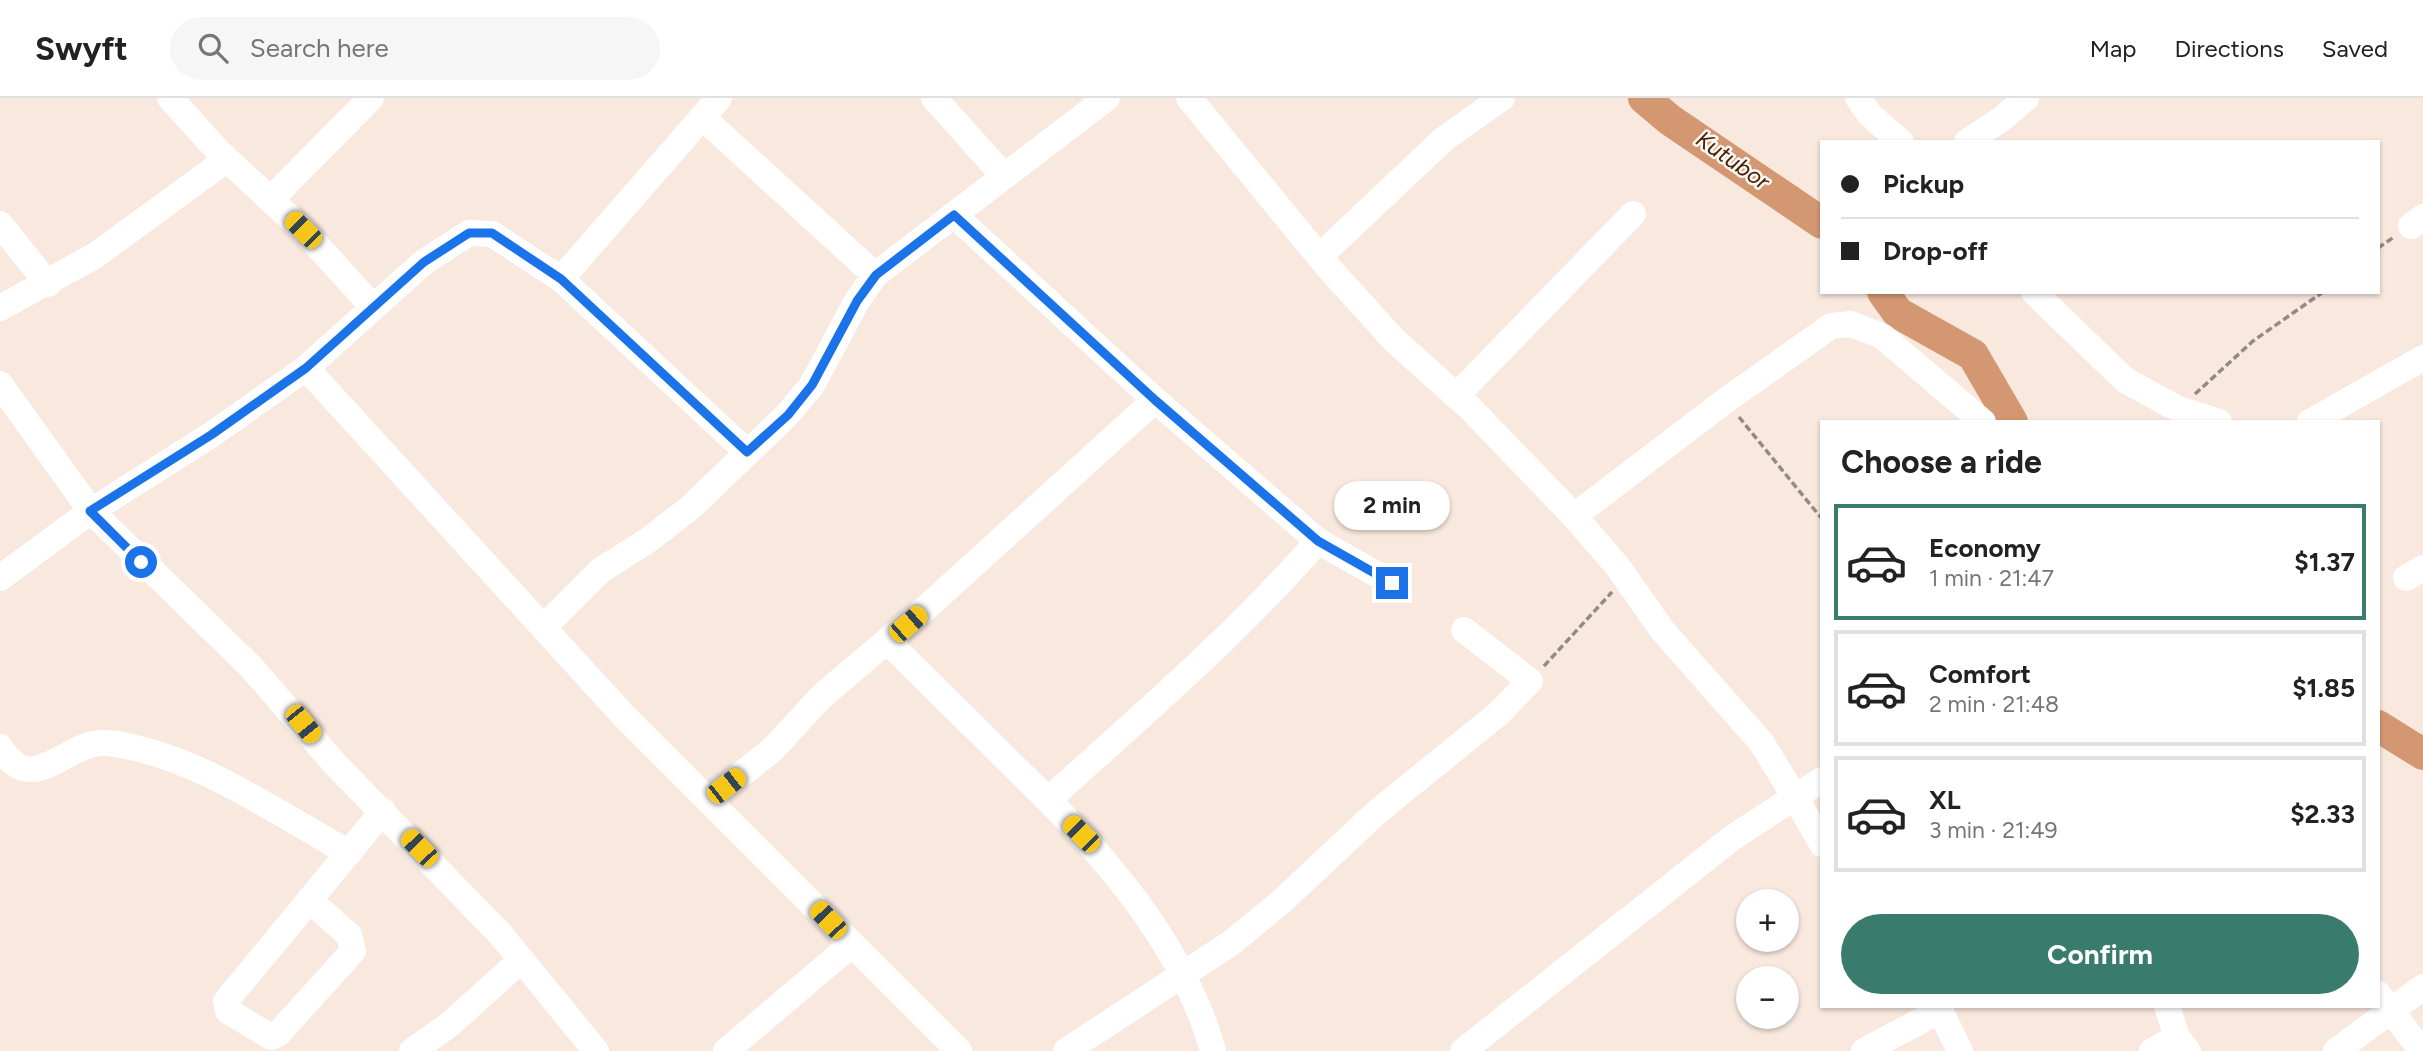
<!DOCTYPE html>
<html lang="en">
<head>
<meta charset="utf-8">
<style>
	:root { --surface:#fff; --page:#f6f6f6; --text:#222; --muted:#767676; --line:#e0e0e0; --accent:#397c6d }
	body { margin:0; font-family:Figtree,sans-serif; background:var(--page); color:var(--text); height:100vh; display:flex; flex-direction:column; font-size:26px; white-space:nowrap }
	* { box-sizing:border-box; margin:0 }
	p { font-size:23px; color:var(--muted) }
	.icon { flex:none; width:38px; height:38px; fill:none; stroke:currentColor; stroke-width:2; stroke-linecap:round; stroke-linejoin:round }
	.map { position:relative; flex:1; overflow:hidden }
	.drawer { position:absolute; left:1820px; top:322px; width:560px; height:588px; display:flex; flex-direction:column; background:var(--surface); border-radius:0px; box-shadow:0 2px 5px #0004 }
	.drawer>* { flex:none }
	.guide { position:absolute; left:1820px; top:42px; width:560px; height:154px; border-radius:0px; box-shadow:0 2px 5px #0004; display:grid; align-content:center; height:154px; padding:0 21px; background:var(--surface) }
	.buttons { position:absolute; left:1736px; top:791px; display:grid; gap:14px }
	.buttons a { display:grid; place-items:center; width:63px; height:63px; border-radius:50%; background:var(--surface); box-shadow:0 2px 5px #0004; font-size:35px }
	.end { position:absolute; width:32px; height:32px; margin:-16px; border:9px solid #1a73e8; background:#fff; box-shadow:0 0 0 4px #fff }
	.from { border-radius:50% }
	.bubble { position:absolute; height:49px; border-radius:24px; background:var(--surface); box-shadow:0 2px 5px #0004; font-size:23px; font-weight:700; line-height:49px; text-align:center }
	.car { position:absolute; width:21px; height:42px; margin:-21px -10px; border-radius:9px; box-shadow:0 0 5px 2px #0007; background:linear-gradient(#f5c518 24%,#345 0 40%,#f5c518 0 76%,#345 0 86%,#f5c518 0) }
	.guide b { display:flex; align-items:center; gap:24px; height:66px; font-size:26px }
	.guide b+b { border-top:2px solid var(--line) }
	.guide i { width:18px; height:18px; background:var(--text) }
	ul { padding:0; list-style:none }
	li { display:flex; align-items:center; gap:21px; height:116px; margin:0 14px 10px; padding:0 7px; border:4px solid var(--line); border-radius:0px }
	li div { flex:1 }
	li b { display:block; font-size:26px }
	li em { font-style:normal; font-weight:700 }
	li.active { border-color:var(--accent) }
	li>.icon { width:63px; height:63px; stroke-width:1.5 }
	h2 { padding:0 21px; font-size:32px; line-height:84px }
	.button { display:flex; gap:14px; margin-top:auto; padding:14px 21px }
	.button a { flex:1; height:80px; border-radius:42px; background:var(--accent); color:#fff; font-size:28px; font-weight:700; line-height:80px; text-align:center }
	header { display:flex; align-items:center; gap:42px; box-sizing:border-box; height:98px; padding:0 35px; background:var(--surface); border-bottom:2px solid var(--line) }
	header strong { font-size:33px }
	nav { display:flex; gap:38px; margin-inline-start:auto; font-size:24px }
	.search { width:490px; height:63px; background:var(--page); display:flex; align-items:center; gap:18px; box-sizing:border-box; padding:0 24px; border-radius:38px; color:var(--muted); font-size:26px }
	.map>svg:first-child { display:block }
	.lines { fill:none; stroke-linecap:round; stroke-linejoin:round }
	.river { stroke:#d39872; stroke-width:32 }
	.path { stroke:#958a83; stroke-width:3.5; stroke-dasharray:7 3.5; stroke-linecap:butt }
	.minor { stroke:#fff; stroke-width:26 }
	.route { stroke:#1a73e8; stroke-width:9 }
	.labels { text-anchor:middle; stroke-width:5; stroke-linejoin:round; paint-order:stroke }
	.water-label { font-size:23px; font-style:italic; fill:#472103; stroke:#fdf7f3 }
</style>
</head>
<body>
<header>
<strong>Swyft</strong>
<div class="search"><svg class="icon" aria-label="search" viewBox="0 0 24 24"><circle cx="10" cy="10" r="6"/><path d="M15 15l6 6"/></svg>Search here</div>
<nav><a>Map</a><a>Directions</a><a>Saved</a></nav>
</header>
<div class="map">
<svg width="2423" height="953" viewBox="0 0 2423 953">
	<rect width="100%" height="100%" fill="#f8e8de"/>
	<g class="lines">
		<g class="river">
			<polyline points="1644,0 1670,22 1822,125"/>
			<polyline points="1883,194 1898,215 1973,257 2012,324"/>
			<polyline points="2378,628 2423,656"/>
		</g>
		<g class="path">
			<polyline points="2378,150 2394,139"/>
			<polyline points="2195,296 2253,243 2323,194"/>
			<polyline points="1739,319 1822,421"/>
			<polyline points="1544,568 1612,494"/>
		</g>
		<g class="minor">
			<polyline points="170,0 219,54 303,132 373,209"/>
			<polyline points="934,0 1004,78"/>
			<polyline points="1189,0 1327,168 1395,243 1470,310 1574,418 1618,469 1662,532 1761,644 1795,699 1822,682"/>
			<polyline points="1858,0 1870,17 1901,44"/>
			<polyline points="702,19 875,177"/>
			<polyline points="1967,44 2003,20 2026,0"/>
			<polyline points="272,100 371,0"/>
			<polyline points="954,117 1155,302 1318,443 1392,485"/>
			<polyline points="0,126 48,186"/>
			<polyline points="2411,128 2423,119"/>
			<polyline points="1320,158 1444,41 1502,0"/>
			<polyline points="561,181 719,0"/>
			<polyline points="2034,194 2125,282 2178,311 2219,324"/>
			<polyline points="0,210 96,157 226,62"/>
			<polyline points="306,270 625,619 959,953"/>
			<polyline points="0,286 91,413 252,570 335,666 501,837 596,953"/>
			<polyline points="1456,298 1633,116"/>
			<polyline points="2310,324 2423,260"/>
			<polyline points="1574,418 1725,303 1831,228 1851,226 1882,238 1983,324"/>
			<polyline points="0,480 91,413 211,337 306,270 424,164 469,135 492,136 561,181 747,354"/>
			<polyline points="2406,480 2423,470"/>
			<polyline points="544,529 601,472 647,443 690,410 787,317 812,287 857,203 875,177 1107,0"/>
			<path d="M888 544 1048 702C1140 619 1236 537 1318 443"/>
			<path d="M0 649C33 703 67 641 107 645 191 654 277 715 349 755"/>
			<polyline points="709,702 772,652 822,598 927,509 1155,302"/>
			<path d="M1048 702C1118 773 1186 856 1213 953"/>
			<polyline points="309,802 349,837 353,853 279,935 271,939 228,913 226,903 383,713"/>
			<polyline points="2378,896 2422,953"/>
			<polyline points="1938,908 1960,953"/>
			<polyline points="2167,908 2177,939 2188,953"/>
			<polyline points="412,953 449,927 521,862"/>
			<polyline points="726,953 851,847"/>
			<polyline points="1066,953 1231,845 1281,804 1377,714 1498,616 1530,583 1464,532"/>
			<polyline points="1463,953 1732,740 1795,699 1822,746"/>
			<polyline points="1864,953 1941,912"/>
			<polyline points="2152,953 2177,939"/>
			<polyline points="2336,953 2423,889"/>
		</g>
	</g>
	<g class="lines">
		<polyline class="route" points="141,464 90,413 211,337 306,270 424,164 469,135 492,135 561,181 747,354 788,317 812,287 857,203 876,177 954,117 1155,302 1318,443 1392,485"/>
	</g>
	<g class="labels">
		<g class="water-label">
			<text transform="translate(1733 62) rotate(35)" y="8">Kutubor</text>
		</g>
	</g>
</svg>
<div class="buttons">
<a>+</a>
<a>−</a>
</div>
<i class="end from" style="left:141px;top:464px"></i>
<i class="end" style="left:1392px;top:485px"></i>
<div class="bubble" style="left:1334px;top:383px;width:116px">2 min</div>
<i class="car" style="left:303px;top:132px;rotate:315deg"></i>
<i class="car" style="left:908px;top:526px;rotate:49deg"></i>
<i class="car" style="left:303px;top:626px;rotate:141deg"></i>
<i class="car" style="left:726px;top:688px;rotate:52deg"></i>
<i class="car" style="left:1081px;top:736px;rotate:315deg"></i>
<i class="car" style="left:419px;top:750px;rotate:316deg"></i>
<i class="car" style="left:828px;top:822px;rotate:317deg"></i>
<div class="guide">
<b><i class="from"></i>Pickup</b>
<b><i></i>Drop-off</b>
</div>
<section class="drawer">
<h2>Choose a ride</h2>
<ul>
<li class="active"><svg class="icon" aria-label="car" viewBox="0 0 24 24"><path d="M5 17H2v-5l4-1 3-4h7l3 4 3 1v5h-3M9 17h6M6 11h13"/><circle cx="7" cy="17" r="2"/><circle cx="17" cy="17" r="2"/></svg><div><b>Economy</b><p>1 min · 21:47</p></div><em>$1.37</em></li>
<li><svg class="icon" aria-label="car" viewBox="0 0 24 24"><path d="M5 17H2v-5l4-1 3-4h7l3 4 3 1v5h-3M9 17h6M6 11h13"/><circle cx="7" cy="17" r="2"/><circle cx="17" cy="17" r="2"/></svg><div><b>Comfort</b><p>2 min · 21:48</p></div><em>$1.85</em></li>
<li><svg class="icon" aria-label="car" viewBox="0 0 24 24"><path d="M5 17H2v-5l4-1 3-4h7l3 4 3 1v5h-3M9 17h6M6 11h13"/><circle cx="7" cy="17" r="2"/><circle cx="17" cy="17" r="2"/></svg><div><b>XL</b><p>3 min · 21:49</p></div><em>$2.33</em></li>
</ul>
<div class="button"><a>Confirm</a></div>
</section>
</div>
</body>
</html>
